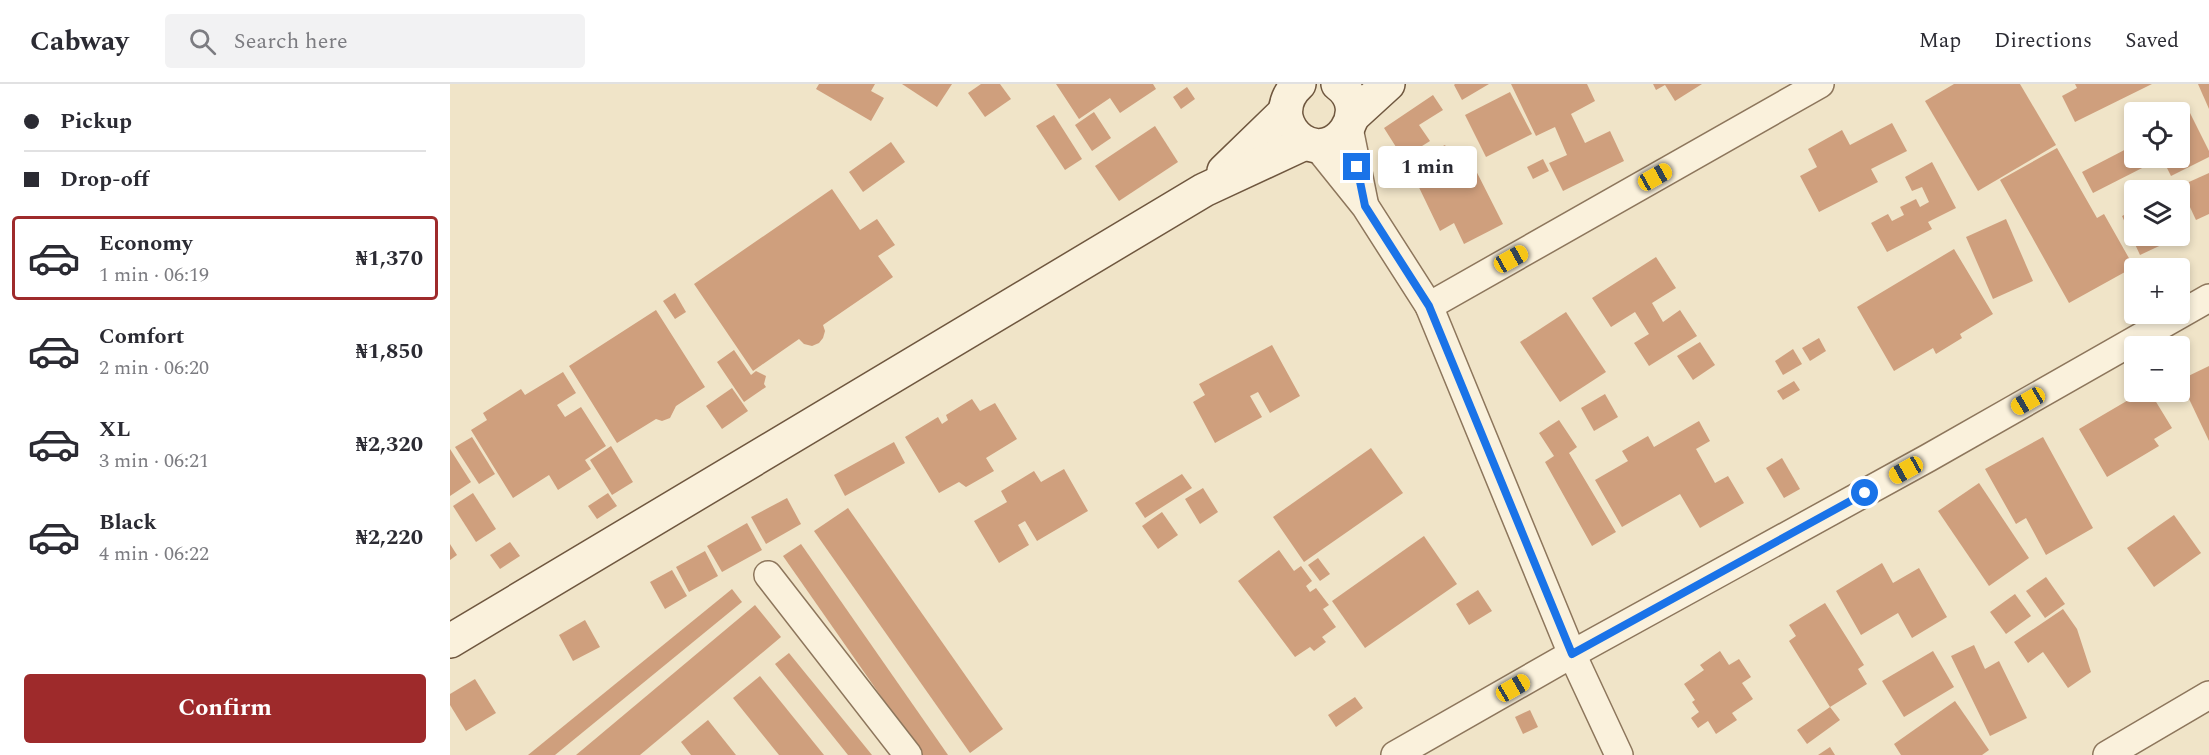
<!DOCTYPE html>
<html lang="en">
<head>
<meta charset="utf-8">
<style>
	:root { --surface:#fff; --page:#f2f2f3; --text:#2b2b33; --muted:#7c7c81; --line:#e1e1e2; --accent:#9e2a2b }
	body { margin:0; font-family:Spectral,serif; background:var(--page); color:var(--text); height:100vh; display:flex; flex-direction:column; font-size:22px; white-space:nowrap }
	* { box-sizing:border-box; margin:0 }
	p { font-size:20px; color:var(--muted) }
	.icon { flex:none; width:33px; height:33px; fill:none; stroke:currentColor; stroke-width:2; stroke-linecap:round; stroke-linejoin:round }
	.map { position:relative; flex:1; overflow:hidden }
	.panel { display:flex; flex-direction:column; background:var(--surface); width:450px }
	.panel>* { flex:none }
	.hud { display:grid; align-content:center; height:132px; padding:0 24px; background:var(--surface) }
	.controls { position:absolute; left:1674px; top:18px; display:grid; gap:12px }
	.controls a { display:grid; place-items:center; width:66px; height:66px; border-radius:6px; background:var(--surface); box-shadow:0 3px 9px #0003; font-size:30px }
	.end { position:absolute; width:27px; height:27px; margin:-14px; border:8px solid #1a73e8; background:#fff; box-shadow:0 0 0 3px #fff }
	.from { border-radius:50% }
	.bubble { position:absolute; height:42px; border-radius:6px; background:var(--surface); box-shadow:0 3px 9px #0003; font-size:20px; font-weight:700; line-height:42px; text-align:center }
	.car { position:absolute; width:18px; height:36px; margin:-18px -9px; border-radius:8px; box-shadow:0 0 4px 2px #0007; background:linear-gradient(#f5c518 24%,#345 0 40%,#f5c518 0 76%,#345 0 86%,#f5c518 0) }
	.hud b { display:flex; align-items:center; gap:21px; height:57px; font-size:22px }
	.hud b+b { border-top:2px solid var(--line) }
	.hud i { width:15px; height:15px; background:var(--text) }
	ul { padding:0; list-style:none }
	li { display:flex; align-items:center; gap:18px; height:84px; margin:0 12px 9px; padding:0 12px; border:3px solid transparent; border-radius:6px }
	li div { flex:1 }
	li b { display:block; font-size:22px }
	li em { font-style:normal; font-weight:700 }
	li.on { border-color:var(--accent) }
	li>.icon { width:54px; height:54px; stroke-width:1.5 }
	.button { display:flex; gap:12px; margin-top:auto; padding:12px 24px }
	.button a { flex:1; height:69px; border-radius:6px; background:var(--accent); color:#fff; font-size:24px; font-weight:700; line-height:69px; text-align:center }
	header { display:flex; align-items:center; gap:36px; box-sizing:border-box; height:84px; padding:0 30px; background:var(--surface); border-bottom:2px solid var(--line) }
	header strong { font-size:28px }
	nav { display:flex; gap:33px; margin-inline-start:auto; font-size:21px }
	.search { width:420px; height:54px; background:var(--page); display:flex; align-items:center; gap:15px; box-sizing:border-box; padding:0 21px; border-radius:6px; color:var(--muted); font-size:22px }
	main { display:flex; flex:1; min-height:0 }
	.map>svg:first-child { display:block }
	.building { fill:#cf9f7d }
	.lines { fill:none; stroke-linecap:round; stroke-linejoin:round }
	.street-casing { stroke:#8d765c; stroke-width:30 }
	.secondary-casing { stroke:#6f573f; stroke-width:36 }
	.street { stroke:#faf1dc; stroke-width:27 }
	.secondary { stroke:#faf1dc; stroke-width:33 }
	.route { stroke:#1a73e8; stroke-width:8 }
</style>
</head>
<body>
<header>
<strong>Cabway</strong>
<div class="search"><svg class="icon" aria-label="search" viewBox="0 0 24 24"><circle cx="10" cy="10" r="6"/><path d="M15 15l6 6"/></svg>Search here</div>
<nav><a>Map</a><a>Directions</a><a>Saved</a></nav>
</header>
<main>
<section class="panel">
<div class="hud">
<b><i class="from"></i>Pickup</b>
<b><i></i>Drop-off</b>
</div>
<ul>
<li class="on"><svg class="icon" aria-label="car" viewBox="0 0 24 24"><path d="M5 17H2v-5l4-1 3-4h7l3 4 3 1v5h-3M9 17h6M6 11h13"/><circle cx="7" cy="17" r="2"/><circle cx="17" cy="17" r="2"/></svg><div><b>Economy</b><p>1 min · 06:19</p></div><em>₦1,370</em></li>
<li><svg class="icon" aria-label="car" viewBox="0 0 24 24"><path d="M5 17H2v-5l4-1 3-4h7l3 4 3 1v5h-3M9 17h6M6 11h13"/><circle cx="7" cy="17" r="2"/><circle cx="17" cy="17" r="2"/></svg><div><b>Comfort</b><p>2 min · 06:20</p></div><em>₦1,850</em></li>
<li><svg class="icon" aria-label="car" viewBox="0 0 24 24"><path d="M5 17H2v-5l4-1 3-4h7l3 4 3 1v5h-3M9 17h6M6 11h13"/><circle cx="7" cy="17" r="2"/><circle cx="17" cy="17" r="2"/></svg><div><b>XL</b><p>3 min · 06:21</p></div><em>₦2,320</em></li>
<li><svg class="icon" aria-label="car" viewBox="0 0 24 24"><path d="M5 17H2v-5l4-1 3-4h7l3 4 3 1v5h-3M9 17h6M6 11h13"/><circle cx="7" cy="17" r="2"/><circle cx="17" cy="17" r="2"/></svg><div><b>Black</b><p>4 min · 06:22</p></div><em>₦2,220</em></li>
</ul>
<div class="button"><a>Confirm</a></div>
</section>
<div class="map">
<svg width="1759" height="671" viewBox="0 0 1759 671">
	<rect width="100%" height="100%" fill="#f0e4c8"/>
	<g class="building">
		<polygon points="369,0 425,0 421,7 434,14 421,37 366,5"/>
		<polygon points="452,0 502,0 487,23"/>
		<polygon points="531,0 550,0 561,15 535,33 518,9"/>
		<polygon points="606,0 703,0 706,5 670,29 660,14 629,35"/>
		<polygon points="1005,0 1039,0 1012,16 1004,1"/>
		<polygon points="1061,0 1137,0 1145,17 1121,30 1135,59 1160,47 1174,77 1113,107 1099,79 1117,71 1105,43 1086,52"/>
		<polygon points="1203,0 1252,0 1225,17 1215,1 1206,6"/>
		<polygon points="1504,0 1570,0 1606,61 1528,107 1475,17"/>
		<polygon points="1625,0 1702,0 1625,38 1612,12 1627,4"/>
		<polygon points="1748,0 1759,0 1759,25"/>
		<polygon points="737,3 745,15 731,25 723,13"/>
		<polygon points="1060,8 1082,50 1036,73 1015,31"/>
		<polygon points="983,11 993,26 969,41 980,57 953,74 934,44"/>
		<polygon points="1737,23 1759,67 1759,73 1721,92 1712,74 1730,74 1730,28 1725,28"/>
		<polygon points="644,28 661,54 642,67 625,41"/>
		<polygon points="604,31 632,75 615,86 586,42"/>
		<polygon points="1442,39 1457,67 1421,85 1428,98 1369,128 1350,92 1367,83 1358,65 1392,46 1400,61"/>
		<polygon points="705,42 728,78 669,117 645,82"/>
		<polygon points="441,58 455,78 413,108 399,88"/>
		<polygon points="995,61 1000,70 1014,63 1053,140 1014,160 1004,139 990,147 963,91 978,83 973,72"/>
		<polygon points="1684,61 1684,74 1694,74 1698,81 1643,109 1632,88"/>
		<polygon points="1607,64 1647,134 1654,130 1684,183 1619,219 1550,96"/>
		<polygon points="1093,75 1099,87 1083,95 1077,83"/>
		<polygon points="1482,78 1506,124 1478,138 1482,145 1437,168 1421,139 1438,130 1442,137 1454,131 1450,123 1466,115 1470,123 1479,118 1472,103 1462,107 1455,93"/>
		<polygon points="1759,89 1759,130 1746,136 1730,102"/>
		<polygon points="382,105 410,146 427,135 445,161 428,172 443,193 373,241 375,247 373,254 369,259 362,262 354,260 349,255 303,287 244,200"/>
		<polygon points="1684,126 1684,152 1730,152 1730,131 1737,149 1690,171 1672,132"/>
		<polygon points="1556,135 1583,197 1543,215 1516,153"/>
		<polygon points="1504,165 1543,230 1510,250 1512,254 1486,270 1483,264 1444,287 1407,223"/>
		<polygon points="1206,173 1226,204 1202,219 1213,238 1230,226 1247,252 1199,282 1184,259 1199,250 1185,228 1161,243 1142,214"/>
		<polygon points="225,209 236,228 225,235 213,217"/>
		<polygon points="206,226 255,303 226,322 220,334 212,337 206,335 167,359 119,282"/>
		<polygon points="1116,228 1156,288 1110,318 1070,258"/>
		<polygon points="1369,254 1376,267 1360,277 1352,264"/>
		<polygon points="1250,258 1265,281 1243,296 1227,272"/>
		<polygon points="822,261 850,312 820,329 808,308 800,312 812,333 765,359 743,318 755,311 749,300"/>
		<polygon points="1343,265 1352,280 1333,291 1325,277"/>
		<polygon points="284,266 301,291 306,287 316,292 314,300 316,303 294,318 267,278"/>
		<polygon points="1759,282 1759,357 1730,296"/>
		<polygon points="113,288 126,309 107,321 115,333 131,323 156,362 135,376 141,385 108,406 99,391 63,414 21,346 37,336 33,329 71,305 75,311"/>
		<polygon points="1344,297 1350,306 1333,316 1327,307"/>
		<polygon points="282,304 298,327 272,345 256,322"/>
		<polygon points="1692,308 1700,308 1722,344 1704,355 1709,362 1657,393 1629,345"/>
		<polygon points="1155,310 1168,333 1144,347 1131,324"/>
		<polygon points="522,315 530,327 545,319 567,355 536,374 544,387 516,403 509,398 489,409 455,353 488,333 492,340 498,336 496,331"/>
		<polygon points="1109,336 1127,363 1119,369 1166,448 1142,462 1095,378 1104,372 1089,349"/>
		<polygon points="1249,337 1260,357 1246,365 1265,399 1278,392 1294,419 1250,444 1230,410 1172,443 1145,396 1178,377 1172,367 1198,352 1204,363"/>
		<polygon points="22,353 45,390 29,400 5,363"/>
		<polygon points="1593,353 1643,444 1596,471 1576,434 1566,440 1535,385"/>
		<polygon points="444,358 455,379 395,412 384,391"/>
		<polygon points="161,362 183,398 162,411 140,376"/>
		<polygon points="921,364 953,409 854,478 823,433"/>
		<polygon points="0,365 21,398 0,412"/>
		<polygon points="1332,374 1350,405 1334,414 1316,384"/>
		<polygon points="614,385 638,427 587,457 575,437 568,441 579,461 549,479 524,437 557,418 551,407 584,387 591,398"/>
		<polygon points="732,390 742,404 695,434 685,419"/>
		<polygon points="1529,399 1579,474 1539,502 1488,427"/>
		<polygon points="753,404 768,428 750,440 735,415"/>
		<polygon points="23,409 46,445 26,458 3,422"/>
		<polygon points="158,409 167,422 147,435 138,422"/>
		<polygon points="337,414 351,440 316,460 301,433"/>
		<polygon points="398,424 553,645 520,669 364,447"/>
		<polygon points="712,428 728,451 708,465 692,442"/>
		<polygon points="1724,431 1751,469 1704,503 1677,464"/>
		<polygon points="297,439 312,466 272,488 257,462"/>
		<polygon points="974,452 1007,500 915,564 882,517"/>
		<polygon points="60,458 70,472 50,485 40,471"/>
		<polygon points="0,460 7,471 0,476"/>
		<polygon points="351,460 498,671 472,671 333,472"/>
		<polygon points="829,466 844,487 851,482 862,497 856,502 860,508 866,504 879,521 873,525 886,543 872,553 876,558 864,567 860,563 845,573 788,497"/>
		<polygon points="255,467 268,492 239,508 226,483"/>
		<polygon points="868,474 880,490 870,497 858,481"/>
		<polygon points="1432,479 1443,499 1469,484 1497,533 1462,554 1448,529 1411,551 1386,507"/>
		<polygon points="222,486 237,512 215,525 200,498"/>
		<polygon points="1596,493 1615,520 1595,534 1576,507"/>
		<polygon points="282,505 292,518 105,671 78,671"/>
		<polygon points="1028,506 1042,527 1019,541 1006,520"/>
		<polygon points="1565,510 1581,532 1556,550 1540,528"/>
		<polygon points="1375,519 1414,581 1408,585 1417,600 1380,623 1390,636 1357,660 1347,646 1380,623 1339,557 1346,552 1339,541"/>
		<polygon points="305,521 331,553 190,671 126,671"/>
		<polygon points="1613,525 1627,545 1641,588 1618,604 1593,568 1578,579 1564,558"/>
		<polygon points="135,536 150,563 123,577 109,551"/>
		<polygon points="1524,561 1535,585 1549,577 1577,634 1540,652 1501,572"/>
		<polygon points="1270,567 1279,581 1289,575 1301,593 1292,599 1303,615 1282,629 1287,636 1266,650 1258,637 1248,644 1241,634 1249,628 1242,618 1245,616 1234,600 1254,586 1250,581"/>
		<polygon points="1483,567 1504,603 1454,633 1432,597"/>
		<polygon points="339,569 422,671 398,671 325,580"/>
		<polygon points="310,592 374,671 329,671 283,614"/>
		<polygon points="25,595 46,629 16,647 0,621 0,610"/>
		<polygon points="905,613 913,624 886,643 878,631"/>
		<polygon points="1505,617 1539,666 1532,671 1451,671 1444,660"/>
		<polygon points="1080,626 1088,643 1073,650 1065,633"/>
		<polygon points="258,636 286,671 241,671 231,658"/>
		<polygon points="1380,663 1385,671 1368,671"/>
	</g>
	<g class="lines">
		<defs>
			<g id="street">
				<polyline points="899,44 914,118"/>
				<polyline points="866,61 915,122 979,222 1122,570 1169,671"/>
				<polyline points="979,222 1370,0"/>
				<polyline points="318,491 458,671"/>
				<polyline points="945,671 1122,570 1478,374 1759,214"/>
				<polyline points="1657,671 1759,611"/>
			</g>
			<g id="secondary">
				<path d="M849 0C840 8 834 20 836 33 838 43 843 50 851 56 885 79 924 26 888 0"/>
				<polyline points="903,32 938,0"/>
				<polyline points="774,87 835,28"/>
				<polyline points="0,557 754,106 855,59"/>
			</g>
		</defs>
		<use href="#street" class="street-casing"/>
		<use href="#secondary" class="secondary-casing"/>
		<use href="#street" class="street"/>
		<use href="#secondary" class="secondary"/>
	</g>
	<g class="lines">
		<polyline class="route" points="907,83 915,122 979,222 1122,570 1415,409"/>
	</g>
</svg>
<div class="controls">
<a><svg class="icon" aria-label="locate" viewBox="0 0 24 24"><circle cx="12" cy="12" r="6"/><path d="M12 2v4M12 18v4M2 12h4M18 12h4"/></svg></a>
<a><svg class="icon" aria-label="layers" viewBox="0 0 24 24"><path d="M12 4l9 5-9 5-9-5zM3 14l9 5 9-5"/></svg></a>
<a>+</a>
<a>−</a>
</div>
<i class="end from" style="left:1415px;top:409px"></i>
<i class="end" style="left:907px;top:83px"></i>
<div class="bubble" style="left:928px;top:62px;width:99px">1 min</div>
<i class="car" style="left:1205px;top:93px;rotate:61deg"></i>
<i class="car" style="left:1061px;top:175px;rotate:61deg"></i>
<i class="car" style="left:1578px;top:317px;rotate:240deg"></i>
<i class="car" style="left:1456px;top:386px;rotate:241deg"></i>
<i class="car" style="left:1063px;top:604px;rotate:60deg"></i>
</div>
</main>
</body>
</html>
